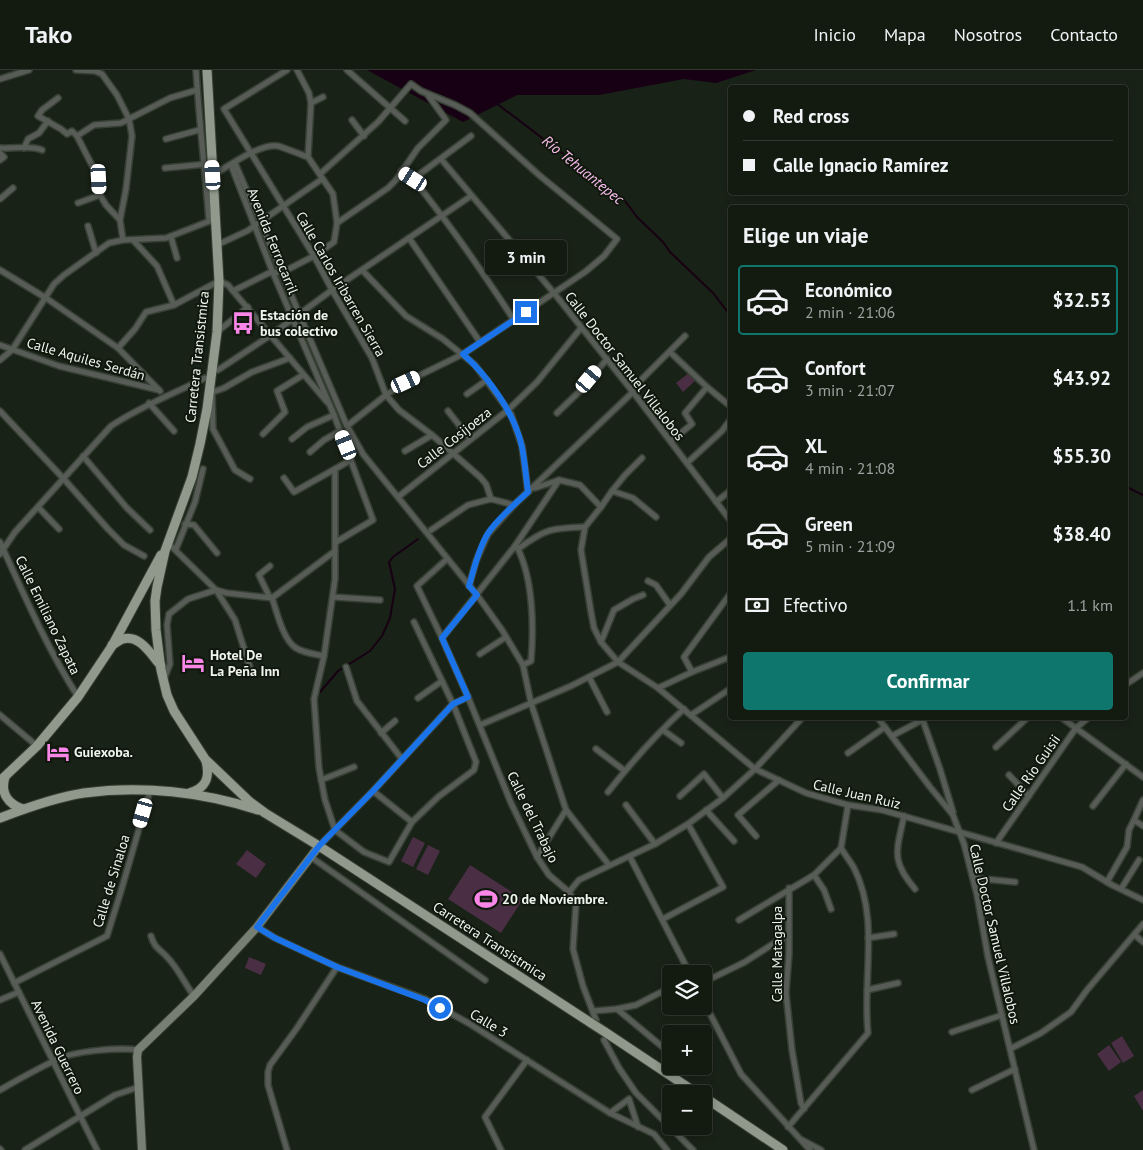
<!DOCTYPE html>
<html lang="es">
<head>
<meta charset="utf-8">
<style>
	:root { --surface:#131a10; --page:#20271e; --text:#f1f3f6; --muted:#9da19f; --line:#323830; --accent:#0f766e }
	body { margin:0; font-family:"PT Sans",sans-serif; background:var(--page); color:var(--text); height:100vh; display:flex; flex-direction:column; font-size:19px; white-space:nowrap }
	* { box-sizing:border-box; margin:0 }
	p { font-size:16px; color:var(--muted) }
	.icon { flex:none; width:28px; height:28px; fill:none; stroke:currentColor; stroke-width:2; stroke-linecap:round; stroke-linejoin:round }
	.map { position:relative; flex:1; overflow:hidden }
	.side { position:absolute; left:728px; top:135px; width:400px; height:515px; display:flex; flex-direction:column; background:var(--surface); border-radius:5px; box-shadow:0 2px 8px #0003,0 0 0 1px var(--line) }
	.side>* { flex:none }
	.guide { position:absolute; left:728px; top:15px; width:400px; height:110px; border-radius:5px; box-shadow:0 2px 8px #0003,0 0 0 1px var(--line); display:grid; align-content:center; height:110px; padding:0 15px; background:var(--surface) }
	.buttons { position:absolute; left:662px; top:895px; display:grid; gap:10px }
	.buttons a { display:grid; place-items:center; width:50px; height:50px; border-radius:5px; background:var(--surface); box-shadow:0 2px 8px #0003,0 0 0 1px var(--line); font-size:25px }
	.end { position:absolute; width:22px; height:22px; margin:-11px; border:6px solid #1a73e8; background:#fff; box-shadow:0 0 0 2px #fff }
	.from { border-radius:50% }
	.bubble { position:absolute; height:35px; border-radius:5px; background:var(--surface); box-shadow:0 2px 8px #0003,0 0 0 1px var(--line); font-size:16px; font-weight:800; line-height:35px; text-align:center }
	.car { position:absolute; width:15px; height:30px; margin:-15px -8px; border-radius:6px; box-shadow:0 0 4px 1px #0007; background:linear-gradient(#fff 24%,#345 0 40%,#fff 0 76%,#345 0 86%,#fff 0) }
	.guide b { display:flex; align-items:center; gap:18px; height:48px; font-size:19px }
	.guide b+b { border-top:1px solid var(--line) }
	.guide i { width:12px; height:12px; background:var(--text) }
	ul { padding:0; list-style:none }
	li { display:flex; align-items:center; gap:15px; height:70px; margin:0 10px 8px; padding:0 5px; border:2px solid transparent; border-radius:5px }
	li div { flex:1 }
	li b { display:block; font-size:19px }
	li em { font-style:normal; font-weight:800 }
	li.current { border-color:var(--accent) }
	li>.icon { width:45px; height:45px; stroke-width:1.5 }
	h2 { padding:0 15px; font-size:22px; line-height:60px }
	.pay { display:flex; align-items:center; gap:12px; height:55px; padding:0 15px; font-size:19px }
	.pay p { margin-inline-start:auto }
	.primary-button { display:flex; gap:10px; margin-top:auto; padding:10px 15px }
	.primary-button a { flex:1; height:58px; border-radius:5px; background:var(--accent); color:#fff; font-size:20px; font-weight:800; line-height:58px; text-align:center }
	header { display:flex; align-items:center; gap:30px; box-sizing:border-box; height:70px; padding:0 25px; background:var(--surface); border-bottom:1px solid var(--line) }
	header strong { font-size:24px }
	nav { display:flex; gap:28px; margin-inline-start:auto; font-size:18px }
	.map>svg:first-child { display:block }
	.green { fill:#492e44 }
	.water { fill:#170014 }
	.lines { fill:none; stroke-linecap:round; stroke-linejoin:round }
	.stream { stroke:#170014; stroke-width:2 }
	.street-casing { stroke:#374034; stroke-width:8 }
	.secondary-casing { stroke:#374034; stroke-width:10 }
	.primary-casing { stroke:#374034; stroke-width:11 }
	.street { stroke:#575c56; stroke-width:5 }
	.secondary { stroke:#777f74; stroke-width:8 }
	.primary { stroke:#90998c; stroke-width:9 }
	.primary-bridge-casing { stroke:#374034; stroke-width:11; stroke-linecap:butt }
	.primary-bridge { stroke:#90998c; stroke-width:9 }
	.route { stroke:#1a73e8; stroke-width:6 }
	.labels { text-anchor:middle; stroke-width:4; stroke-linejoin:round; paint-order:stroke }
	.street-label { font-size:14px; fill:#eff5ed; stroke:#10180d }
	.poi-label { font-size:14px; font-weight:bold; fill:#eff5ed; stroke:#10180d; text-anchor:start }
	.water-label { font-size:15px; font-style:italic; fill:#f9bded; stroke:#10180d }
</style>
</head>
<body>
<header>
<strong>Tako</strong>
<nav><a>Inicio</a><a>Mapa</a><a>Nosotros</a><a>Contacto</a></nav>
</header>
<div class="map">
<svg width="1143" height="1080" viewBox="0 0 1143 1080">
	<rect width="100%" height="100%" fill="#192216"/>
	<g class="green">
		<polygon points="690,302 697,309 683,322 676,313"/>
		<polygon points="413,767 425,773 413,797 401,791"/>
		<polygon points="428,775 440,781 428,805 416,799"/>
		<polygon points="247,780 266,794 256,808 236,794"/>
		<polygon points="470,795 523,829 501,863 448,829"/>
		<polygon points="249,887 266,894 261,905 245,898"/>
		<polygon points="1122,966 1134,986 1123,993 1111,973"/>
		<polygon points="1109,975 1121,992 1109,1001 1097,984"/>
		<polygon points="1143,1020 1143,1041 1134,1026"/>
	</g>
	<polygon class="water" points="367,0 756,0 716,13 684,9 599,25 517,25 463,52"/>
	<g class="lines">
		<g class="stream">
			<polyline points="496,33 625,131 637,147 663,172 670,182 713,223 730,245"/>
			<polyline points="1125,416 1143,425"/>
			<polyline points="320,622 338,601 370,581 382,566 390,548 395,519 389,492 393,487 418,469"/>
		</g>
		<defs>
			<g id="street">
				<polyline points="76,0 95,1 102,4 117,25 129,49 132,66 126,119 120,150"/>
				<path d="M196 0C199 50 205 100 209 151"/>
				<polyline points="287,0 224,39 314,186 332,220 372,288 386,325 399,340 432,365 480,407 486,414 491,429"/>
				<polyline points="347,0 405,51"/>
				<polyline points="0,9 29,0"/>
				<polyline points="58,28 42,40 38,46 61,59 67,64 72,61 77,66 99,109 100,125 106,135 120,150 123,170"/>
				<polyline points="311,33 323,27"/>
				<polyline points="352,50 364,66"/>
				<polyline points="77,66 94,55 121,53 170,28 197,20"/>
				<polyline points="166,69 199,60"/>
				<path d="M0 78C13 79 31 75 42 80"/>
				<polyline points="24,78 28,69 39,63 48,51"/>
				<polyline points="0,83 4,87 0,90"/>
				<polyline points="441,89 554,223 633,322 730,450"/>
				<polyline points="235,93 347,356 363,384 477,525 502,560 523,595 531,633 566,740 609,795"/>
				<polyline points="231,95 273,203 334,345 373,450 336,472"/>
				<polyline points="165,98 207,94"/>
				<path d="M401 101C416 110 424 123 435 137 463 173 489 212 514 250"/>
				<polyline points="320,104 378,52 411,14 421,21 455,35 470,43 539,105 617,169 604,186 585,202 463,284 406,312 386,325 347,356"/>
				<path d="M213 105C229 96 260 73 278 76 288 79 299 84 308 87"/>
				<polyline points="413,109 471,66"/>
				<polyline points="0,129 13,118"/>
				<polyline points="78,133 100,125"/>
				<polyline points="337,153 388,118 396,110 418,78 446,50 428,25"/>
				<polyline points="88,156 96,183"/>
				<polyline points="171,167 177,188"/>
				<polyline points="409,168 480,272"/>
				<polyline points="133,170 157,196 174,235"/>
				<polyline points="217,175 247,161 322,109"/>
				<polyline points="0,200 46,228 118,278 160,321"/>
				<polyline points="362,200 406,246 443,269 475,295 511,344 522,376 528,422"/>
				<polyline points="233,221 269,203 283,202 314,186 334,172 337,153 333,124 308,87 311,33 309,23 297,0"/>
				<polyline points="217,262 248,237"/>
				<polyline points="0,275 59,296 159,320"/>
				<polyline points="118,278 135,259 146,242 174,235 219,211 228,215 233,221 327,332"/>
				<polyline points="670,282 707,317 685,343 692,354 671,371"/>
				<polyline points="0,290 12,280 54,214 64,205 109,173 123,170 166,168 215,149"/>
				<polyline points="218,300 271,265 332,220 471,126"/>
				<polyline points="707,317 730,336"/>
				<polyline points="631,320 685,266"/>
				<polyline points="210,323 224,318 252,302 290,288"/>
				<polyline points="212,323 213,359 235,400 250,409"/>
				<polyline points="467,324 487,310"/>
				<polyline points="149,333 174,361"/>
				<polyline points="0,341 63,408 108,459 124,475 144,486"/>
				<polyline points="448,341 470,369"/>
				<polyline points="557,343 581,320 607,289"/>
				<polyline points="263,364 285,342 277,321 303,305"/>
				<polyline points="292,369 307,357 334,345"/>
				<polyline points="405,381 432,365"/>
				<polyline points="310,382 324,370 340,361"/>
				<polyline points="83,386 127,438 150,460"/>
				<polyline points="351,390 335,399 335,509 324,586 314,629 319,698 325,730 335,760 364,782 389,792 412,752 438,727 474,700 476,692 453,634 414,552"/>
				<polyline points="687,393 722,361 730,350"/>
				<polyline points="284,408 294,422 335,399"/>
				<polyline points="559,410 580,415 601,437 585,457 581,480 591,542 594,558 601,572 618,592 658,618 755,699 806,723 848,735 882,740 1082,797 1112,815 1143,830"/>
				<polyline points="612,421 625,405 642,388"/>
				<polyline points="398,427 508,340 537,312 581,258"/>
				<polyline points="716,432 730,421"/>
				<polyline points="38,437 59,459"/>
				<polyline points="601,437 612,421 633,428 656,447"/>
				<polyline points="185,454 194,455 217,483"/>
				<polyline points="431,460 468,435 491,429 514,435"/>
				<path d="M0 472C24 525 47 578 78 627"/>
				<polyline points="168,473 216,520 235,550 252,604"/>
				<polyline points="515,476 559,410 535,418"/>
				<polyline points="176,479 195,432 203,399"/>
				<path d="M518 479C533 510 534 557 531 591L523 595"/>
				<path d="M0 484 15 462 111 356C141 336 173 324 205 308"/>
				<polyline points="447,489 417,516 442,568 468,627 511,733 537,787 549,805 569,822 576,834 573,879 583,916 596,950"/>
				<path d="M270 496 259 505 269 526 272 528C277 542 283 570 296 578 304 583 315 584 324 586"/>
				<polyline points="648,511 656,515 670,535"/>
				<polyline points="469,516 476,491 488,464 514,435 633,322"/>
				<polyline points="333,527 380,530"/>
				<path d="M442 568 515 476 518 479C545 459 551 458 585 457"/>
				<polyline points="601,572 614,540 633,529 643,525"/>
				<polyline points="480,584 506,567"/>
				<polyline points="346,597 357,631 402,689"/>
				<polyline points="692,602 684,587 730,524"/>
				<polyline points="589,607 607,642"/>
				<polyline points="164,609 170,594 167,555 169,544 188,529 216,520 227,523 272,528 335,481"/>
				<polyline points="1125,615 1143,603"/>
				<polyline points="658,618 692,602 730,587"/>
				<polyline points="418,628 442,611"/>
				<polyline points="0,645 37,676"/>
				<polyline points="691,645 730,619"/>
				<polyline points="878,648 930,717 953,745 964,774 977,825 988,887 1034,1080"/>
				<polyline points="922,648 940,699 953,742"/>
				<polyline points="1062,648 1143,707"/>
				<polyline points="480,655 571,616 618,592 681,524 709,487 730,469"/>
				<polyline points="663,660 681,673"/>
				<polyline points="381,663 395,651"/>
				<polyline points="892,666 922,650"/>
				<polyline points="996,677 1027,648"/>
				<polyline points="596,679 625,701"/>
				<polyline points="848,683 885,657"/>
				<polyline points="1009,705 1029,726"/>
				<polyline points="321,710 354,697"/>
				<polyline points="373,721 412,752"/>
				<path d="M608 722C631 693 656 664 684 639"/>
				<polyline points="680,726 704,704 723,728"/>
				<polyline points="1143,730 1134,750 1143,756"/>
				<polyline points="626,735 655,774"/>
				<polyline points="1093,736 1126,694"/>
				<polyline points="706,740 734,771"/>
				<path d="M904 746C897 780 890 790 915 819"/>
				<polyline points="756,766 738,745 779,710"/>
				<polyline points="996,773 1076,658 1088,648"/>
				<polyline points="319,776 373,721 453,634 468,627"/>
				<polyline points="311,787 485,910"/>
				<polyline points="537,787 566,740"/>
				<polyline points="630,787 690,904"/>
				<polyline points="814,805 824,820 831,839"/>
				<polyline points="974,808 1015,812"/>
				<polyline points="1107,812 1127,777 1129,760 1134,750"/>
				<polyline points="789,818 789,884 786,923 792,980 801,1033 804,1039"/>
				<polyline points="1121,819 1139,790"/>
				<polyline points="569,822 579,810 655,774 688,754 723,728 755,699 802,648"/>
				<polyline points="663,849 723,817 688,754"/>
				<polyline points="739,850 814,805 841,778"/>
				<polyline points="257,857 275,868 337,897 425,929 470,954 610,1043 654,1064 667,1080"/>
				<polyline points="1135,865 1143,872"/>
				<path d="M151 866C155 879 159 878 167 887 178 898 185 914 194 926"/>
				<polyline points="868,868 894,864"/>
				<polyline points="0,884 97,1080"/>
				<polyline points="704,912 745,892 782,868 789,867"/>
				<polyline points="14,913 107,866 121,821 150,721"/>
				<polyline points="867,920 898,913"/>
				<polyline points="0,930 19,922"/>
				<polyline points="704,932 741,1004 810,1080"/>
				<polyline points="617,939 671,984"/>
				<polyline points="593,941 617,939 636,935 671,917"/>
				<polyline points="952,962 1002,945"/>
				<polyline points="604,970 619,998 636,1023 693,1080"/>
				<polyline points="1010,979 1041,963 1071,942 1087,920 1143,854"/>
				<path d="M0 1020C19 1009 39 998 58 989 75 981 121 977 138 980"/>
				<polyline points="972,1020 1015,999"/>
				<polyline points="610,1043 629,1029 638,1057"/>
				<path d="M788 1057 868 963C862 909 880 849 854 798 850 791 845 785 841 778L848 735"/>
				<polyline points="802,1070 821,1080"/>
				<polyline points="0,1079 1,1080"/>
				<polyline points="25,1080 115,1025 139,1017"/>
				<polyline points="287,1080 268,1015 268,1002 270,995 297,958 337,897"/>
				<polyline points="501,1080 485,1047 527,990"/>
			</g>
			<polyline id="secondary" points="142,1080 137,987 138,980 194,926 257,857 319,776"/>
			<g id="primary">
				<polyline points="207,0 219,211 217,262 207,339 200,374 192,407 165,481 157,517 155,531 156,560 161,600 167,625 174,641 205,689 250,732 265,743 319,776 591,953"/>
				<path d="M112 575C115 574 119 570 123 569 140 564 152 586 161 596"/>
				<path d="M5 707C0 723 8 734 23 739"/>
				<polyline points="0,711 37,676 78,627 112,576 161,485"/>
				<path d="M189 723C207 718 210 707 206 691"/>
				<path d="M0 748C26 738 57 727 84 723 142 715 203 722 258 740"/>
				<polyline points="605,962 698,1024"/>
				<polyline points="704,1027 783,1080"/>
			</g>
		</defs>
		<use href="#street" class="street-casing"/>
		<use href="#secondary" class="secondary-casing"/>
		<use href="#primary" class="primary-casing"/>
		<use href="#street" class="street"/>
		<use href="#secondary" class="secondary"/>
		<use href="#primary" class="primary"/>
		<defs>
			<polyline id="primary-bridge" points="591,953 605,962"/>
		</defs>
		<use href="#primary-bridge" class="primary-bridge-casing"/>
		<use href="#primary-bridge" class="primary-bridge"/>
	</g>
	<g class="lines">
		<path class="route" d="M440 938 425 930 337 897 275 868 257 857 319 776 373 721 453 634 468 627 442 568 477 525 469 516C474 499 478 480 487 465 495 451 516 433 528 422 526 407 525 392 522 377 515 344 488 306 463 284L526 242"/>
	</g>
	<defs>
		<symbol id="bus-bare" viewBox="-9 -9 18 18"><path d="M-5-6H5V4H4V6H2V4H-2V6H-4V4H-5ZM-3.5-4V0h7V-4ZM-3.5 1.2v1.5H-2V1.2ZM2 1.2v1.5H3.5V1.2Z" fill="#fa87e7" stroke="#10180d" stroke-width="2.5" paint-order="stroke"/></symbol>
		<symbol id="hotel-bare" viewBox="-9 -9 18 18"><path d="M-6-4.5h1.5V1H6V5H4.5V3h-9V5H-6ZM-4 0a1.8 1.8 0 1 1 3.6 0ZM.5 0V-2.5h3Q6-2.5 6 0Z" fill="#fa87e7" stroke="#10180d" stroke-width="2.5" paint-order="stroke"/></symbol>
		<symbol id="stadium-bare" viewBox="-9 -9 18 18"><path d="M0-5a6.5 5 0 1 0 0 10a6.5 5 0 1 0 0-10ZM-3.5-1.8h7v3.6h-7Z" fill="#fa87e7" stroke="#10180d" stroke-width="2.5" paint-order="stroke"/></symbol>
	</defs>
	<g fill-rule="evenodd">
		<use href="#bus-bare" x="227" y="237" width="32" height="32"/>
		<use href="#hotel-bare" x="177" y="577" width="32" height="32"/>
		<use href="#hotel-bare" x="42" y="666" width="32" height="32"/>
		<use href="#stadium-bare" x="470" y="813" width="32" height="32"/>
	</g>
	<g class="labels">
		<g class="street-label">
			<text transform="translate(273 171) rotate(68)" y="5">Avenida Ferrocarril</text>
			<text transform="translate(341 214) rotate(60)" y="5">Calle Carlos Iribarren Sierra</text>
			<text transform="translate(197 287) rotate(-84)" y="5">Carretera Transistmica</text>
			<text transform="translate(86 289) rotate(16)" y="5">Calle Aquiles Serdán</text>
			<text transform="translate(625 296) rotate(52)" y="5">Calle Doctor Samuel Villalobos</text>
			<text transform="translate(454 368) rotate(-38)" y="5">Calle Cosijoeza</text>
			<text transform="translate(48 545) rotate(64)" y="5">Calle Emiliano Zapata</text>
			<text transform="translate(1031 703) rotate(-55)" y="5">Calle Río Guisii</text>
			<text transform="translate(857 724) rotate(13)" y="5">Calle Juan Ruiz</text>
			<text transform="translate(533 747) rotate(64)" y="5">Calle del Trabajo</text>
			<text transform="translate(111 811) rotate(-73)" y="5">Calle de Sinaloa</text>
			<text transform="translate(995 864) rotate(77)" y="5">Calle Doctor Samuel Villalobos</text>
			<text transform="translate(490 871) rotate(33)" y="5">Carretera Transistmica</text>
			<text transform="translate(777 884) rotate(-90)" y="5">Calle Matagalpa</text>
			<text transform="translate(489 953) rotate(31)" y="5">Calle 3</text>
			<text transform="translate(58 977) rotate(64)" y="5">Avenida Guerrero</text>
		</g>
		<g class="poi-label">
			<text x="260" y="250">Estación de<tspan x="260" dy="16">bus colectivo</tspan></text>
			<text x="210" y="590">Hotel De<tspan x="210" dy="16">La Peña Inn</tspan></text>
			<text x="74" y="687">Guiexoba.</text>
			<text x="502" y="834">20 de Noviembre.</text>
		</g>
		<g class="water-label">
			<text transform="translate(583 100) rotate(39)" y="5">Río Tehuantepec</text>
		</g>
	</g>
</svg>
<div class="buttons">
<a><svg class="icon" aria-label="layers" viewBox="0 0 24 24"><path d="M12 4l9 5-9 5-9-5zM3 14l9 5 9-5"/></svg></a>
<a>+</a>
<a>−</a>
</div>
<i class="end from" style="left:440px;top:938px"></i>
<i class="end" style="left:526px;top:242px"></i>
<div class="bubble" style="left:485px;top:170px;width:82px">3 min</div>
<i class="car" style="left:213px;top:105px;rotate:356deg"></i>
<i class="car" style="left:99px;top:109px;rotate:177deg"></i>
<i class="car" style="left:413px;top:109px;rotate:303deg"></i>
<i class="car" style="left:589px;top:309px;rotate:40deg"></i>
<i class="car" style="left:406px;top:312px;rotate:65deg"></i>
<i class="car" style="left:346px;top:375px;rotate:338deg"></i>
<i class="car" style="left:143px;top:743px;rotate:196deg"></i>
<div class="guide">
<b><i class="from"></i>Red cross</b>
<b><i></i>Calle Ignacio Ramírez</b>
</div>
<section class="side">
<h2>Elige un viaje</h2>
<ul>
<li class="current"><svg class="icon" aria-label="car" viewBox="0 0 24 24"><path d="M5 17H2v-5l4-1 3-4h7l3 4 3 1v5h-3M9 17h6M6 11h13"/><circle cx="7" cy="17" r="2"/><circle cx="17" cy="17" r="2"/></svg><div><b>Económico</b><p>2 min · 21:06</p></div><em>$32.53</em></li>
<li><svg class="icon" aria-label="car" viewBox="0 0 24 24"><path d="M5 17H2v-5l4-1 3-4h7l3 4 3 1v5h-3M9 17h6M6 11h13"/><circle cx="7" cy="17" r="2"/><circle cx="17" cy="17" r="2"/></svg><div><b>Confort</b><p>3 min · 21:07</p></div><em>$43.92</em></li>
<li><svg class="icon" aria-label="car" viewBox="0 0 24 24"><path d="M5 17H2v-5l4-1 3-4h7l3 4 3 1v5h-3M9 17h6M6 11h13"/><circle cx="7" cy="17" r="2"/><circle cx="17" cy="17" r="2"/></svg><div><b>XL</b><p>4 min · 21:08</p></div><em>$55.30</em></li>
<li><svg class="icon" aria-label="car" viewBox="0 0 24 24"><path d="M5 17H2v-5l4-1 3-4h7l3 4 3 1v5h-3M9 17h6M6 11h13"/><circle cx="7" cy="17" r="2"/><circle cx="17" cy="17" r="2"/></svg><div><b>Green</b><p>5 min · 21:09</p></div><em>$38.40</em></li>
</ul>
<div class="pay"><svg class="icon" aria-label="cash" viewBox="0 0 24 24"><path d="M3 7h18v10H3z"/><circle cx="12" cy="12" r="2"/></svg>Efectivo<p>1.1 km</p></div>
<div class="primary-button"><a>Confirmar</a></div>
</section>
</div>
</body>
</html>
